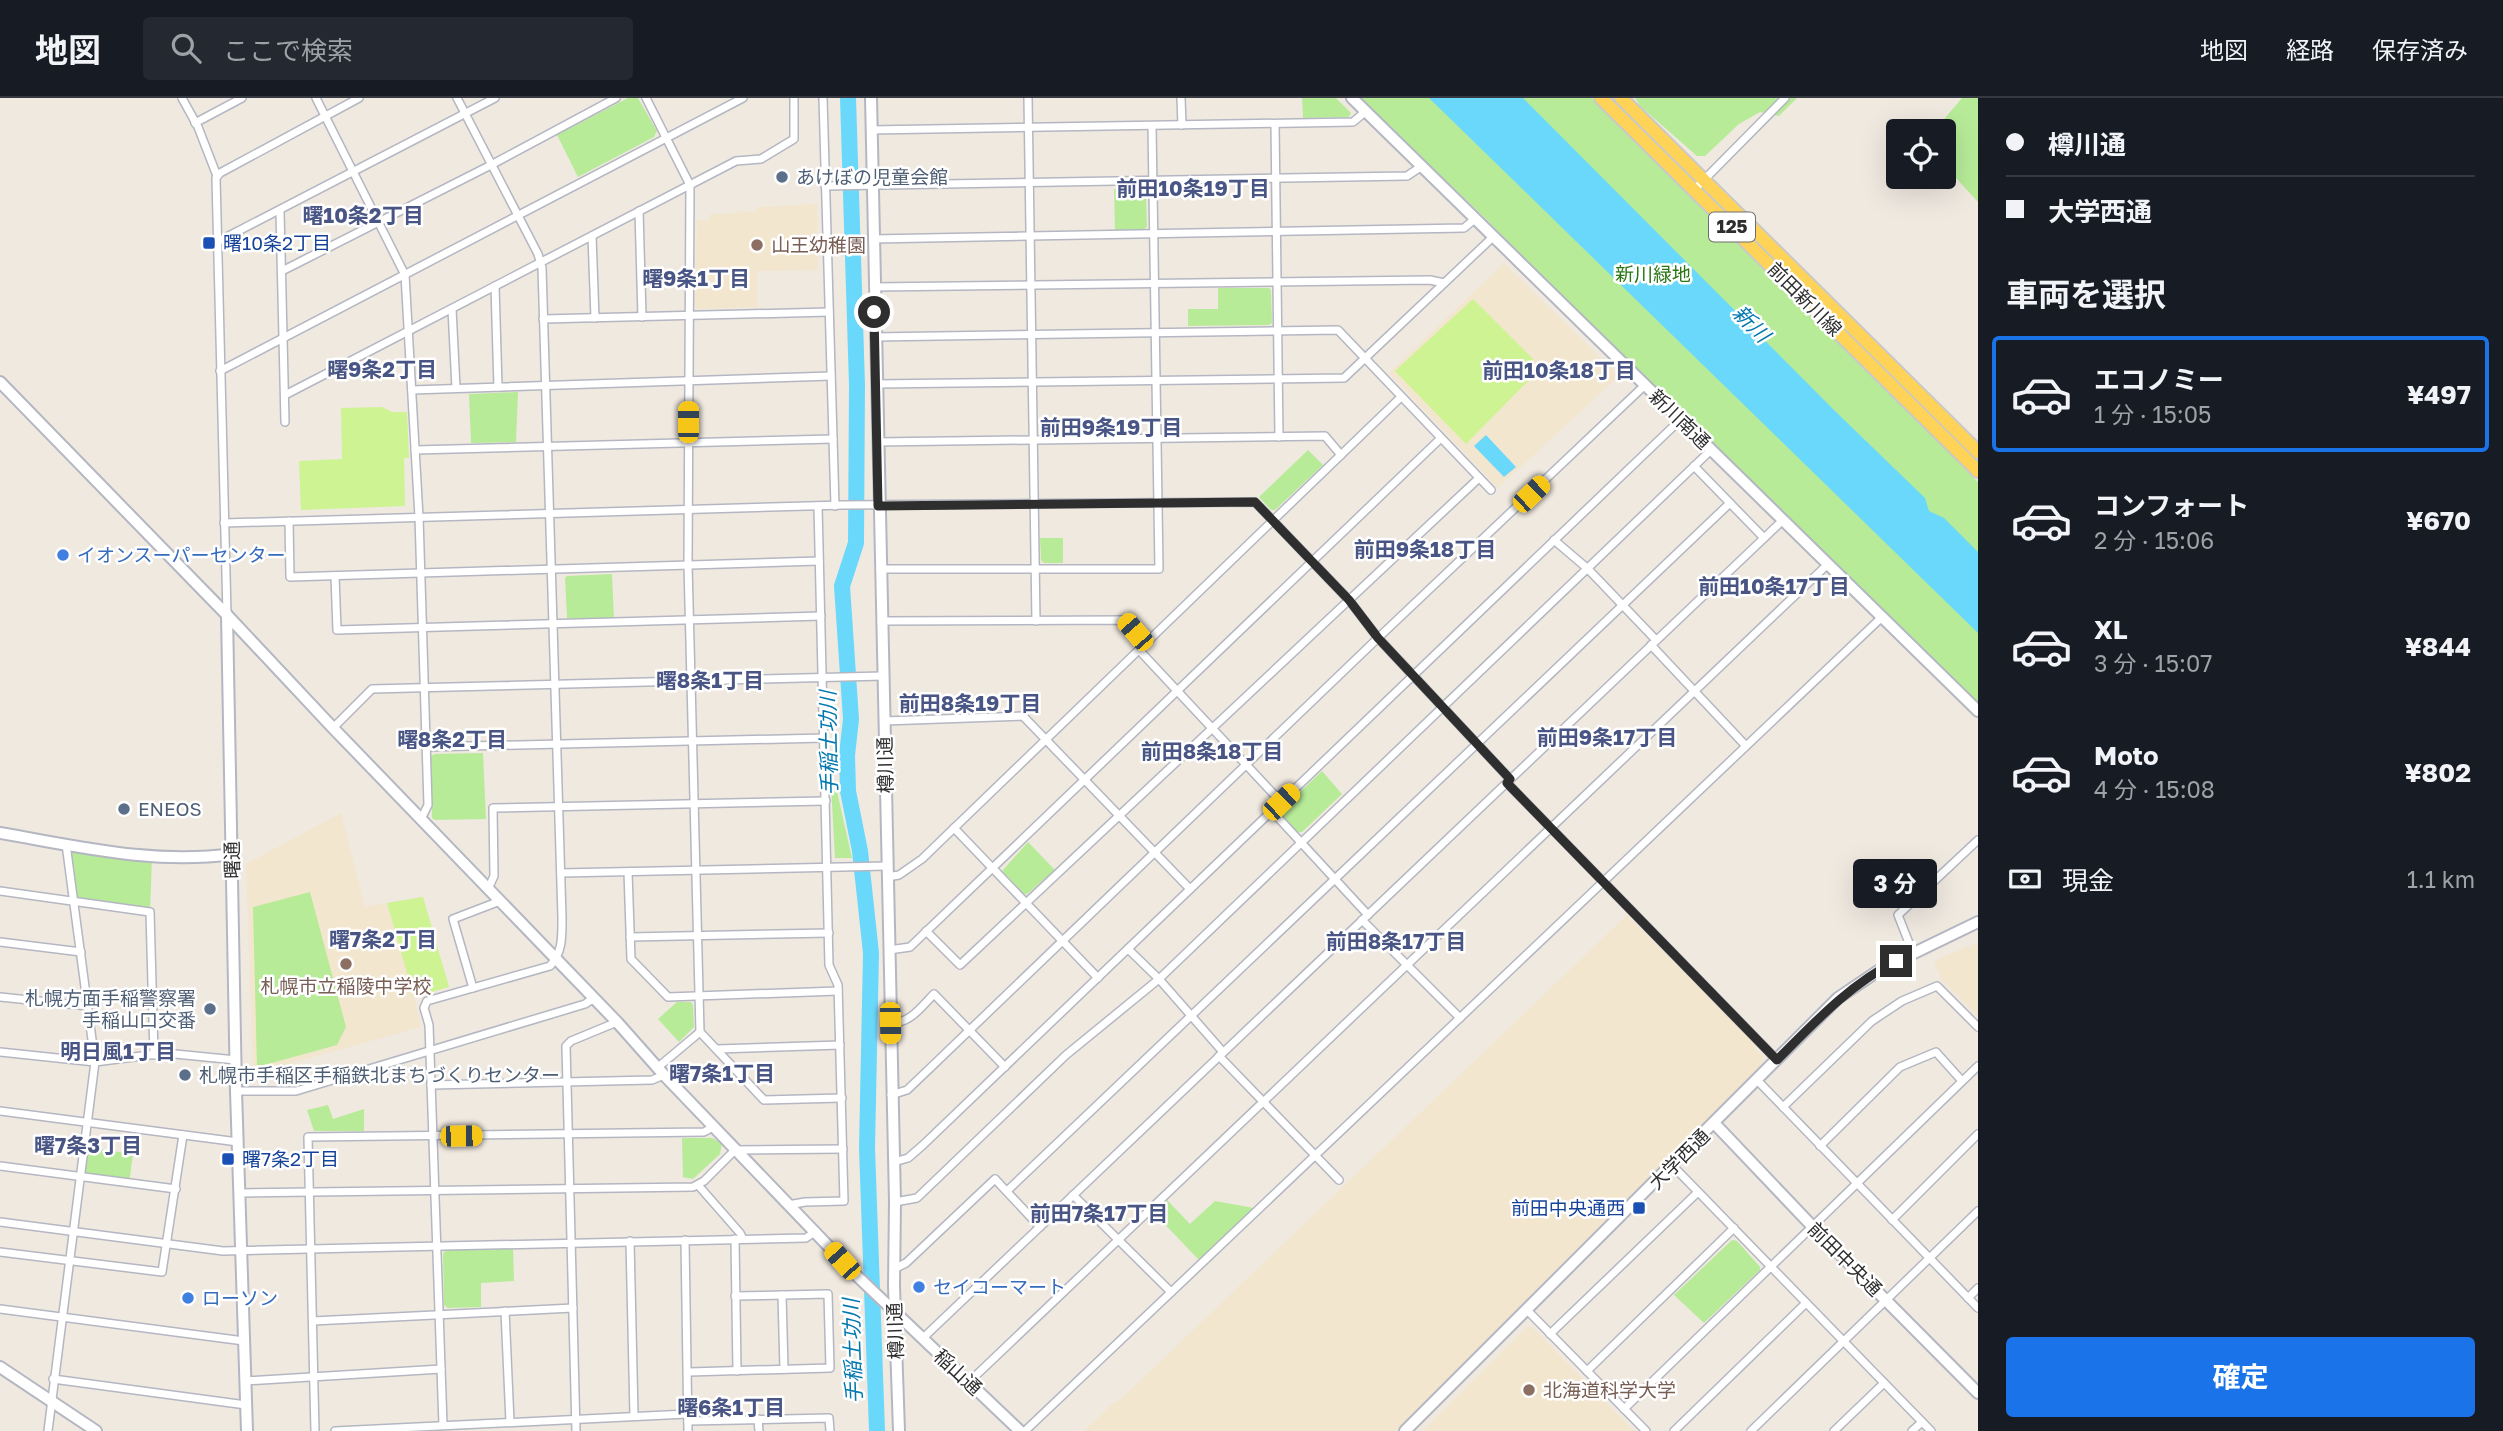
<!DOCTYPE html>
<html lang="ja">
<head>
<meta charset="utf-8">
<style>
	:root { --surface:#171b24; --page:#242831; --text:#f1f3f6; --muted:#9ea1a6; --line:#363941; --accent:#1a73e8 }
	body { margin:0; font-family:"Golos Text","Noto Sans JP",sans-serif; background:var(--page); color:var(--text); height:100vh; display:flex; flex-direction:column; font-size:26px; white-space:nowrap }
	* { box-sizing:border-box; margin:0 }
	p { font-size:23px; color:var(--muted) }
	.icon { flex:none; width:38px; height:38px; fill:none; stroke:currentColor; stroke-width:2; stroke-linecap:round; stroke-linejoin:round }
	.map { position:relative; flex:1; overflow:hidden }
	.sheet { display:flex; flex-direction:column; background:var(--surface); width:525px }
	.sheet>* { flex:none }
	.banner { display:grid; align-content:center; height:154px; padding:0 28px; background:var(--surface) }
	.buttons { position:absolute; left:1886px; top:21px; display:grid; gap:14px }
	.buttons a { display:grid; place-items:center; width:70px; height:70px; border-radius:7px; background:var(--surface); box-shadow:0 7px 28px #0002; font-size:35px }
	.end { position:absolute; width:32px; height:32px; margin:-16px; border:9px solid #2e2e2e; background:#fff; box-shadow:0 0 0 4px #fff }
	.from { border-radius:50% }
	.bubble { position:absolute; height:49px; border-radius:7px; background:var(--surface); box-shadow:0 7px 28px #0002; font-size:23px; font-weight:700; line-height:49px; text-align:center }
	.car { position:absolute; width:21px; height:42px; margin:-21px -10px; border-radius:9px; box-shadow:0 0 5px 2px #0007; background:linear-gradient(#f5c518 24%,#345 0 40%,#f5c518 0 76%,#345 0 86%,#f5c518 0) }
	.banner b { display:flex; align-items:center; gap:24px; height:66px; font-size:26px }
	.banner b+b { border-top:2px solid var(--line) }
	.banner i { width:18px; height:18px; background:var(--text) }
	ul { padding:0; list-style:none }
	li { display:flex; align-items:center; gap:21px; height:116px; margin:0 14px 10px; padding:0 14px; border:4px solid transparent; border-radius:7px }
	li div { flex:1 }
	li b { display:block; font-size:26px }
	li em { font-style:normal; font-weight:700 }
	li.on { border-color:var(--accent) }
	li>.icon { width:63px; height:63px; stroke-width:1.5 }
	h2 { padding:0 28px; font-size:32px; line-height:84px }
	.pay { display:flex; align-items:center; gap:18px; height:77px; padding:0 28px; font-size:26px }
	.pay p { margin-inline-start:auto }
	.action { display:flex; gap:14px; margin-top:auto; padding:14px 28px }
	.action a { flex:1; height:80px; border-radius:7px; background:var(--accent); color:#fff; font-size:28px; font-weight:700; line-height:80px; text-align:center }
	header { display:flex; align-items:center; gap:42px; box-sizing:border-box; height:98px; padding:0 35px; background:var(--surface); border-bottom:2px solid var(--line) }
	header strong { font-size:33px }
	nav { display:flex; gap:38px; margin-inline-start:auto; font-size:24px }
	.search { width:490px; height:63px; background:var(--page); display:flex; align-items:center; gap:18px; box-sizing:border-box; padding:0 24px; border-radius:7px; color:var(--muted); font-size:26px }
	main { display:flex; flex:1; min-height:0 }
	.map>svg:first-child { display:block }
	.education { fill:#f3e6ce }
	.green { fill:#b7eb98 }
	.pitch { fill:#cdf393 }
	.water { fill:#6ad8fb }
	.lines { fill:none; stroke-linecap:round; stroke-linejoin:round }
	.river { stroke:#6ad8fb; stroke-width:16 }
	.street-casing { stroke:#b4b7c2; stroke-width:10 }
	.secondary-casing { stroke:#b4b7c2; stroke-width:14 }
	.primary-casing { stroke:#c9c9c9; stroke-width:16 }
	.street { stroke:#fff; stroke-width:7 }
	.secondary { stroke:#fff; stroke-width:10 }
	.primary { stroke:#fed357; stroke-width:12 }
	.route { stroke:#2e2e2e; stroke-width:9 }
	.service-dot { fill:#5c6f8a; stroke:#fff; stroke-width:2.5 }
	.transit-dot { fill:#1a4fb4; stroke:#fff; stroke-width:2.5 }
	.education-dot { fill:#8d6e63; stroke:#fff; stroke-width:2.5 }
	.shop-dot { fill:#3f7fe0; stroke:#fff; stroke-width:2.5 }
	.labels { text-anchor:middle; stroke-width:5; stroke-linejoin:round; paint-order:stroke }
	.shield { fill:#fff; stroke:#6d6d6d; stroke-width:2 }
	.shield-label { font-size:18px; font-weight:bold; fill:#2e2e2e }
	.service-label { font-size:19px; fill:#4e5e75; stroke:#fff; text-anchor:start }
	.transit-label { font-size:19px; fill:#164399; stroke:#fff; text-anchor:start }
	.education-label { font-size:19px; fill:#785e54; stroke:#fff; text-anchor:start }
	.park-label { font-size:19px; fill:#2b7514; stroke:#fff }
	.street-label { font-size:19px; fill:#2e2e2e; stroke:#fff }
	.shop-label { font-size:19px; fill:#366cbe; stroke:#fff; text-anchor:start }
	.neighbourhood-label { font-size:21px; font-weight:bold; fill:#495584; stroke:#fff }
	.water-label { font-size:21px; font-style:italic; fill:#0078b0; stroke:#fff }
</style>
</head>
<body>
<header>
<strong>地図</strong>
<div class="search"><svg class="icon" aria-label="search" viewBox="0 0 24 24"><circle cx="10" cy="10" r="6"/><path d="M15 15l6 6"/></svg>ここで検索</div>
<nav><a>地図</a><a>経路</a><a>保存済み</a></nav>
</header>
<main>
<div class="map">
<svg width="1978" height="1333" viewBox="0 0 1978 1333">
	<rect width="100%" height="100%" fill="#f0e9e0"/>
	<g class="education">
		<polygon points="817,106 818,172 758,173 758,209 697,211 695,207 697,122 709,122 710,116 729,116 743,112 742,114 756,114 756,109"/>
		<polygon points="1504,165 1619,278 1498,390 1389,275"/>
		<polygon points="341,715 365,809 423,799 449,889 414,899 421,929 253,976 246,766"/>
		<polygon points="1627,817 1758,947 1754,950 1763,958 1763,965 1395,1333 1084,1333 1112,1306 1120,1302"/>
		<polygon points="1978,844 1978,918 1941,881 1934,863"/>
		<polygon points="1527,1229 1532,1229 1634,1333 1423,1333"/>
	</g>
	<g class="green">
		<polygon points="628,0 638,0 657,33 654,39 578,79 557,37"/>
		<polygon points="1302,0 1336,0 1351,15 1349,19 1303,20"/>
		<polygon points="1360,0 1592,0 1978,384 1978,606 1597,234 1486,121"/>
		<polygon points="1635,0 1797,0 1779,18 1760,14 1739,26 1705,58 1697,58 1640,8"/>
		<polygon points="1962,0 1978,0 1978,104 1944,67 1944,33 1934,33"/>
		<polygon points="1114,91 1143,91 1146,93 1147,129 1144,131 1115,132"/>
		<polygon points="1218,190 1269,190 1271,192 1272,225 1269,227 1188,228 1188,211 1218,211"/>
		<polygon points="518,294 516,344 471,345 469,296"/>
		<polygon points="1308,352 1323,367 1275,412 1271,412 1259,399"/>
		<polygon points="1063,440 1063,465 1044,465 1041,462 1040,440"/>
		<polygon points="612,476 614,520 567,520 565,480 567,478"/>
		<polygon points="483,655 486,721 435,722 432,720 431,658 435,656"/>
		<polygon points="1322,673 1342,696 1302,734 1298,734 1280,716 1281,712"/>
		<polygon points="831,687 836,689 852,760 835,760"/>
		<polygon points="1028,744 1055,772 1027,796 1024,796 1002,773"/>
		<polygon points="66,746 152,760 150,814 74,803"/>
		<polygon points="310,794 346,929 337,947 257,969 253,809"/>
		<polygon points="677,904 691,904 693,907 694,929 679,944 658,921"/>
		<polygon points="328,1007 333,1021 364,1011 364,1033 314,1033 307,1012"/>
		<polygon points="682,1040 712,1040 722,1045 720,1056 693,1081 683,1079"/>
		<polygon points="84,1049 133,1056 129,1086 79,1079"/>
		<polygon points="1167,1102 1190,1126 1215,1103 1254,1110 1199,1162 1154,1115"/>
		<polygon points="1732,1142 1737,1143 1760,1169 1760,1172 1704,1225 1674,1197"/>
		<polygon points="513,1151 514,1183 481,1185 481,1209 448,1210 444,1207 443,1155 447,1152"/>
	</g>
	<g class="pitch">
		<polygon points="1473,201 1533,261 1534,277 1466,346 1395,273"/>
		<polygon points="382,309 392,314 407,314 409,360 404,360 405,408 301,412 299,363 342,361 341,310"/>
		<polygon points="423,799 449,889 414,899 387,805"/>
	</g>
	<g class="water">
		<polygon points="1429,0 1523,0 1835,313 1925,400 1929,413 1944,420 1978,454 1978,535"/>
		<polygon points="1486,337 1516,369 1504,379 1474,348"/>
	</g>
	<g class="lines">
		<polyline class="river" points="848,0 857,287 856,445 842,488 851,621 847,657 848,693 860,753 871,855 867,1050 877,1333"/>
		<defs>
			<g id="street">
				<polyline points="182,0 198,29 217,78"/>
				<polyline points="316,0 405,177 419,419 428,707 421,721"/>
				<polyline points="646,0 690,87 688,467 700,934 764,1002 842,1000"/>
				<polyline points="823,0 835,408"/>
				<polyline points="1028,0 1036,523"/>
				<polyline points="1181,0 1182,27"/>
				<polyline points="195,25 242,0"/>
				<polyline points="1275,26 1279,339"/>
				<polyline points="871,32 1353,24 1365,14"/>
				<polyline points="825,88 1407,78 1422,68"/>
				<polyline points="1694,92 1785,0"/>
				<polyline points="280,113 285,324"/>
				<polyline points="639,113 642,219"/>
				<polyline points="592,138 595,220"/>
				<polyline points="873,141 1464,130 1476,120"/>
				<polyline points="217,144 495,0"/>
				<polyline points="282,173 491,67 616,0"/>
				<polyline points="495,188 498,289"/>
				<polyline points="874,189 1430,182 1444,185"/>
				<polyline points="452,211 456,290"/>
				<polyline points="543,221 829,214"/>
				<polyline points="874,239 1338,232 1491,392"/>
				<polyline points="220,273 743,0"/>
				<polyline points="876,286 1344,280 1494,138"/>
				<polyline points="412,292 831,278"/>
				<polyline points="285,297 736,63 761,61 794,41 794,0"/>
				<polyline points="877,344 1325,338 1341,357"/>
				<polyline points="415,352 833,341"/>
				<polyline points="1694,368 1764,440"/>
				<polyline points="289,423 290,479 819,463"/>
				<polyline points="224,425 843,407 1255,404 1349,502 1378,540 1510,681"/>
				<polyline points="1554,442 1588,471 1656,542"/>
				<polyline points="880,471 1159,471 1152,28"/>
				<polyline points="335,478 337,532 821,518"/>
				<polyline points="227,516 216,80 220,75 359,0"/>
				<polyline points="881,523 1125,522 1145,546"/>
				<polyline points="1651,547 1746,648"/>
				<polyline points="1139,552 1281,704"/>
				<polyline points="884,623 1023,618 1190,791"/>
				<polyline points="333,630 372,591 883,578"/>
				<polyline points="427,649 824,640"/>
				<polyline points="1507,685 1777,962"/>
				<polyline points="1272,713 1368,817"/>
				<polyline points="954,730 1098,880"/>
				<polyline points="628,774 631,861 668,899 838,893"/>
				<polyline points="561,775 887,768"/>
				<polyline points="887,779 899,777 922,761 1401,299"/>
				<polyline points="488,791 494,778 493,710 826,703"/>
				<polyline points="0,793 150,814 154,957"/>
				<polyline points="1362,822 1460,920"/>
				<polyline points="926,833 960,867 1479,380"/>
				<polyline points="630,839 829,835"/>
				<polyline points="0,844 81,854"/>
				<polyline points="1128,851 1159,881 1223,954"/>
				<polyline points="889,852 910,849 1440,341"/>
				<polyline points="1913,855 1898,817 1978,742"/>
				<polyline points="473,890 453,821 500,803"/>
				<polyline points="0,899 88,908"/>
				<path d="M890 925C910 926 921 909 934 896L1005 969"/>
				<polyline points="717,951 840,947"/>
				<polyline points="0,954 95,964 165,955 236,962"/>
				<polyline points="1219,958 1339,1082"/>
				<polyline points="657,970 700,934"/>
				<polyline points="1757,982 1978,1210"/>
				<polyline points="431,987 652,982 664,977"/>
				<polyline points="236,993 296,993 585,906 594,900"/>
				<polyline points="891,997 907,992 927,973 1378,540 1645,287"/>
				<polyline points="1783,1009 1872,923 1902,903 1937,888 1978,929"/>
				<polyline points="0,1013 238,1044"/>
				<polyline points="1820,1048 1900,969 1936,954 1962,983"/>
				<polyline points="894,1064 908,1060 923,1047 1680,322"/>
				<polyline points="1672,1067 1931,1333"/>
				<polyline points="0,1068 176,1091"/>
				<polyline points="698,1087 740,1135 743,1141"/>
				<polyline points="1007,1093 1730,405"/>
				<polyline points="240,1095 693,1089 704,1083 735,1052 843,1051"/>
				<polyline points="1073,1097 1171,1194"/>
				<polyline points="895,1104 917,1100 1066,957 1159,881 1711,352"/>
				<polyline points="788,1107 805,1104 844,1103 838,887 829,867 818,408"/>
				<polyline points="1892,1122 1978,1036"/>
				<polyline points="0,1124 223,1153 806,1140 816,1133"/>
				<polyline points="735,1141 737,1273"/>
				<polyline points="685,1142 688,1333"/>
				<polyline points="630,1143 634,1317"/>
				<polyline points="0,1154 162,1174 183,1037"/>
				<polyline points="894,1171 906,1165 995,1081 1040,1129"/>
				<polyline points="782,1197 784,1271"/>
				<polyline points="1968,1200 1978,1190"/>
				<polyline points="0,1211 244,1243"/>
				<polyline points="1527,1212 1646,1333"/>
				<polyline points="505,1213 510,1324"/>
				<polyline points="313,1223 573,1210"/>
				<polyline points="1550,1236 1698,1094"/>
				<polyline points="922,1241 1783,422"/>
				<polyline points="1587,1273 1734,1130"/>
				<polyline points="689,1274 830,1270 828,1196 735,1198"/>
				<polyline points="53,1281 246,1307"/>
				<polyline points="245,1283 441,1271"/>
				<polyline points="969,1284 1828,466"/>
				<polyline points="1624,1311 1978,968"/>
				<polyline points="758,1321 759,1333"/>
				<polyline points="688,1323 829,1320 830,1333"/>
				<path d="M443 1327 429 927 424 910 427 903 550 868C563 854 562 838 562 819L542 170 538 156 457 0"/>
				<polyline points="48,1333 95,964 66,746"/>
				<polyline points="315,1333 308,1039 704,1034 713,1029"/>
				<polyline points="335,1333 687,1316"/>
				<polyline points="576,1333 566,948 571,943 617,924"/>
				<polyline points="1025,1333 1882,519"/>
				<polyline points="1674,1333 1806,1205"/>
				<polyline points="1751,1333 1978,1113"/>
				<polyline points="1834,1333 1884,1285"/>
				<polyline points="1912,1333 1922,1324"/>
			</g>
			<g id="secondary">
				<polyline points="871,0 895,1104 894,1188 899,1333"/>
				<polyline points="1352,0 1978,613"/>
				<polyline points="0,284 227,517 333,630 617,924 664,977 856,1177 1020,1333"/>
				<polyline points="227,517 236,993 247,1333"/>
				<path d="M0 735C77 748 154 767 232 756"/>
				<polyline points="1715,1026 1812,1128 1978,1295"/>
				<polyline points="0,1269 96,1333"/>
				<polyline points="1405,1333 1838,900 1881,871 1978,824"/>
			</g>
			<g id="primary">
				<polyline points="1601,0 1978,373"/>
				<polyline points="1621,0 1978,354"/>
			</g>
		</defs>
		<use href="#street" class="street-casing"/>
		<use href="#secondary" class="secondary-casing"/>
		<use href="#primary" class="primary-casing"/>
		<use href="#street" class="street"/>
		<use href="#secondary" class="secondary"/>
		<use href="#primary" class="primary"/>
	</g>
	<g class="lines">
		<path class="route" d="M874 214 878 408 1255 404 1349 502 1378 540 1510 681 1507 685 1777 962C1814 925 1849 887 1896 863"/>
	</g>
	<g class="service-dot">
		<circle cx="782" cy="79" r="7"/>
		<circle cx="124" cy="711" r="7"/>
		<circle cx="210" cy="911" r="7"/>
		<circle cx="185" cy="977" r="7"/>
	</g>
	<g class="transit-dot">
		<rect x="202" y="138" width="14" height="14" rx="3.5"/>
		<rect x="221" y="1054" width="14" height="14" rx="3.5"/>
		<rect x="1632" y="1103" width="14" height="14" rx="3.5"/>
	</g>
	<g class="education-dot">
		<circle cx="757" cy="147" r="7"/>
		<circle cx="346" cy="866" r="7"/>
		<circle cx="1529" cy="1292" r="7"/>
	</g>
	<g class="shop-dot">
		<circle cx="63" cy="457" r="7"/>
		<circle cx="919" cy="1189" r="7"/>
		<circle cx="188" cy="1200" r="7"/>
	</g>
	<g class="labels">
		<rect class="shield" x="1709" y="114.5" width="46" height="29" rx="5"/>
		<g class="shield-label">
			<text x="1732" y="135">125</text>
		</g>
		<g class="service-label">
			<text x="796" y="86">あけぼの児童会館</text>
			<text x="138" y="718">ENEOS</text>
			<text x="196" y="907" text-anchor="end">札幌方面手稲警察署<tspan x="196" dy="22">手稲山口交番</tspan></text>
			<text x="199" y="984">札幌市手稲区手稲鉄北まちづくりセンター</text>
		</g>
		<g class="transit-label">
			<text x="223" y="152">曙10条2丁目</text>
			<text x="242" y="1068">曙7条2丁目</text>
			<text x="1625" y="1117" text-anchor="end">前田中央通西</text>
		</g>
		<g class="education-label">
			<text x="771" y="154">山王幼稚園</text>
			<text x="346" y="895" text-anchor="middle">札幌市立稲陵中学校</text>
			<text x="1543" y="1299">北海道科学大学</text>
		</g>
		<g class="park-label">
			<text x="1653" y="183">新川緑地</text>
		</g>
		<g class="street-label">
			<text transform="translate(1805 201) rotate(45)" y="7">前田新川線</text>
			<text transform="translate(1680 321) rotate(44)" y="7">新川南通</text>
			<text transform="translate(885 667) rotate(-91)" y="7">樽川通</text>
			<text transform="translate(232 762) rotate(-91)" y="7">曙通</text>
			<text transform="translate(1679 1061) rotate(-45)" y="7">大学西通</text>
			<text transform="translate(1845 1161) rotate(45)" y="7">前田中央通</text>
			<text transform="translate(895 1233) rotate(-92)" y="7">樽川通</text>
			<text transform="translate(958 1274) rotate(43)" y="7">稲山通</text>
		</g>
		<g class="shop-label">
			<text x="77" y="464">イオンスーパーセンター</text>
			<text x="933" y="1196">セイコーマート</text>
			<text x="202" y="1207">ローソン</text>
		</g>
		<g class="neighbourhood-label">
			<text x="1193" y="98">前田10条19丁目</text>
			<text x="363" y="125">曙10条2丁目</text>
			<text x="696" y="188">曙9条1丁目</text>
			<text x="382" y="279">曙9条2丁目</text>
			<text x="1559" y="280">前田10条18丁目</text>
			<text x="1111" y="337">前田9条19丁目</text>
			<text x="1425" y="459">前田9条18丁目</text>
			<text x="1774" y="496">前田10条17丁目</text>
			<text x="710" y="590">曙8条1丁目</text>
			<text x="970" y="613">前田8条19丁目</text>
			<text x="1607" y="647">前田9条17丁目</text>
			<text x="452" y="649">曙8条2丁目</text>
			<text x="1212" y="661">前田8条18丁目</text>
			<text x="383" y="849">曙7条2丁目</text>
			<text x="1396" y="851">前田8条17丁目</text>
			<text x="118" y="961">明日風1丁目</text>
			<text x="722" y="983">曙7条1丁目</text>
			<text x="88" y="1055">曙7条3丁目</text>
			<text x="1099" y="1123">前田7条17丁目</text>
			<text x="731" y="1317">曙6条1丁目</text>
		</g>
		<g class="water-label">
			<text transform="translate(1751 226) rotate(45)" y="7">新川</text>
			<text transform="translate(829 645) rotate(-91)" y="7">手稲土功川</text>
			<text transform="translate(853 1253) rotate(-92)" y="7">手稲土功川</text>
		</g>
	</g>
</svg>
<div class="buttons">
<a><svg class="icon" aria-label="locate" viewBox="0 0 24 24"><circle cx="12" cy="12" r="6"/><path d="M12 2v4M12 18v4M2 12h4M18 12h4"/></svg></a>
</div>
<i class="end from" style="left:874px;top:214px"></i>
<i class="end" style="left:1896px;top:863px"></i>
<div class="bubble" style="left:1853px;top:761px;width:84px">3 分</div>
<i class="car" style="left:688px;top:324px;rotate:0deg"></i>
<i class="car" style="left:1531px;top:396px;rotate:46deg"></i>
<i class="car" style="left:1135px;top:534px;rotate:319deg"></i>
<i class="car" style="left:1281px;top:704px;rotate:46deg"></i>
<i class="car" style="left:890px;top:925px;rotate:179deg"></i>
<i class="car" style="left:461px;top:1038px;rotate:89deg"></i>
<i class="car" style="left:842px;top:1163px;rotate:318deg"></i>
</div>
<section class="sheet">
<div class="banner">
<b><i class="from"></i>樽川通</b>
<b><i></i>大学西通</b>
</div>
<h2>車両を選択</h2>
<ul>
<li class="on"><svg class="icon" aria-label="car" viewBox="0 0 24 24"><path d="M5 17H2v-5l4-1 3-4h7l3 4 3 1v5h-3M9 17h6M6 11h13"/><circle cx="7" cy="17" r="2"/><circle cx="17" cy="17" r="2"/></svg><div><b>エコノミー</b><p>1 分 · 15:05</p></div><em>¥497</em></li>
<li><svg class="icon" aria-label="car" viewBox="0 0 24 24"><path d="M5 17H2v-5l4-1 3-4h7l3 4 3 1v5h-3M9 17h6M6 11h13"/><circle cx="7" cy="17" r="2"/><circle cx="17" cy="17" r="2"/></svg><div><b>コンフォート</b><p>2 分 · 15:06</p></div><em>¥670</em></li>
<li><svg class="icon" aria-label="car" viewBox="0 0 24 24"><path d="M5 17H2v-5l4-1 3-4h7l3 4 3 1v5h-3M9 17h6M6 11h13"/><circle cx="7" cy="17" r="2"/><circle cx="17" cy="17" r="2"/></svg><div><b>XL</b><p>3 分 · 15:07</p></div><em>¥844</em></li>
<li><svg class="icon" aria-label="car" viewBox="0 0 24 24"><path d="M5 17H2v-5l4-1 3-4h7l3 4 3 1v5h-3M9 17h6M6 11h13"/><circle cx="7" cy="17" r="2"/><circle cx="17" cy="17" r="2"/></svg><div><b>Moto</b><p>4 分 · 15:08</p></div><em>¥802</em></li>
</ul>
<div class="pay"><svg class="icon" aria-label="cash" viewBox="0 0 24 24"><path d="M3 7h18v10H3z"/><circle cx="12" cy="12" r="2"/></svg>現金<p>1.1 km</p></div>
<div class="action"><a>確定</a></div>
</section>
</main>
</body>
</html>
